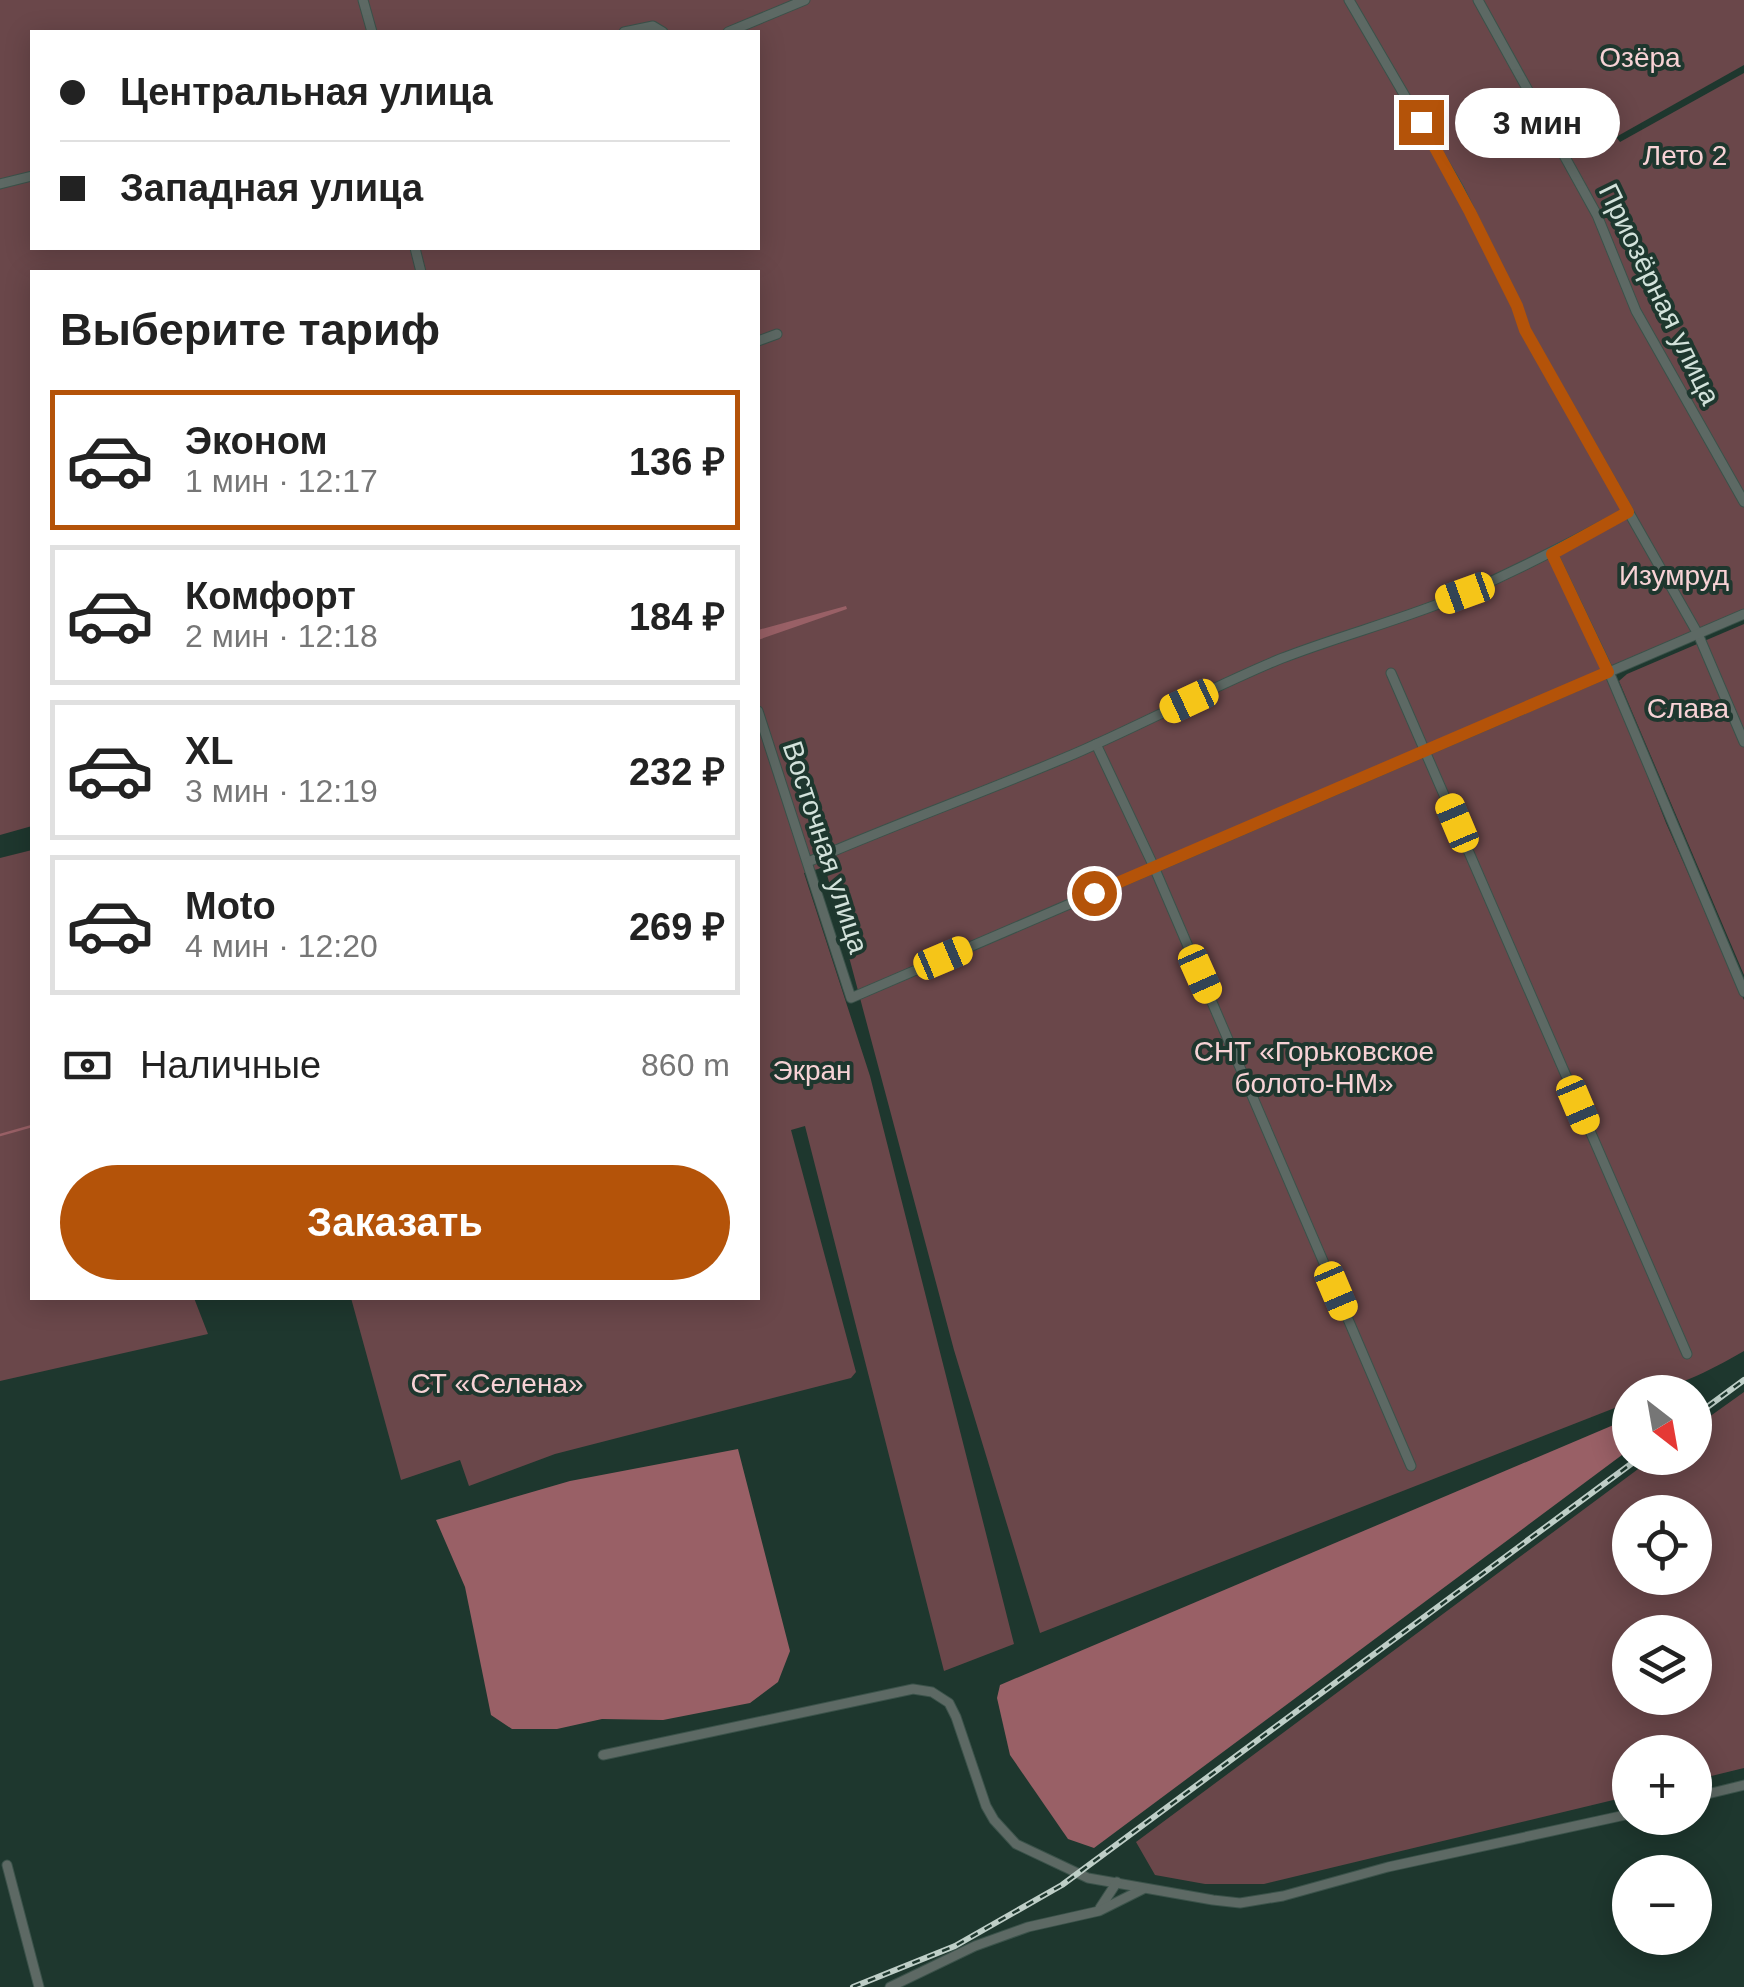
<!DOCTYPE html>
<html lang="ru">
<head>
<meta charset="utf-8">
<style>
	:root { --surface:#fff; --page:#f2f2f2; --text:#222; --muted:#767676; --line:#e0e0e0; --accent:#b45309 }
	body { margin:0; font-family:Arial,sans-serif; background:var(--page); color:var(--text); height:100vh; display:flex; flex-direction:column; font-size:38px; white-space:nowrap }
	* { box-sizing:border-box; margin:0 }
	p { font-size:32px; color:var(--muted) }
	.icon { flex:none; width:55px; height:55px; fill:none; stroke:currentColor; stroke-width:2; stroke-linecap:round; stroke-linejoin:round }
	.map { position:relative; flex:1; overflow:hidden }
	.side { position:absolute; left:30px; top:270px; width:730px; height:1030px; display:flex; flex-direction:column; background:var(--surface); border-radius:0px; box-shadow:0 5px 25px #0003 }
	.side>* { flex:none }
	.guide { position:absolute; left:30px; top:30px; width:730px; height:220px; border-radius:0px; box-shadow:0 5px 25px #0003; display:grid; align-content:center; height:220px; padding:0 30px; background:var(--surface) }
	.needle { width:65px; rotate:149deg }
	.controls { position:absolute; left:1612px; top:1375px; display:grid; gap:20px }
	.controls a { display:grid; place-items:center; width:100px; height:100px; border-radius:50%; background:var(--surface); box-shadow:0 5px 25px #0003; font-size:50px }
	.end { position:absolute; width:45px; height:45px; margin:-22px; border:12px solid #b45309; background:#fff; box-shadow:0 0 0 5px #fff }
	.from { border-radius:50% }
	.bubble { position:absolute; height:70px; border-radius:35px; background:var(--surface); box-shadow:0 5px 25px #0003; font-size:32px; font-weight:600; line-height:70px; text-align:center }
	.car { position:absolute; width:30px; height:60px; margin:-30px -15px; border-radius:12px; box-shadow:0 0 8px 2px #0007; background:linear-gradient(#f5c518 24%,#345 0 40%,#f5c518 0 76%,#345 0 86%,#f5c518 0) }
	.guide b { display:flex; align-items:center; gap:35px; height:95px; font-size:38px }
	.guide b+b { border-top:2px solid var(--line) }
	.guide i { width:25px; height:25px; background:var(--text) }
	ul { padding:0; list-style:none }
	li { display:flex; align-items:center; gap:30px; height:140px; margin:0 20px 15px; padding:0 10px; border:5px solid var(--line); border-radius:0px }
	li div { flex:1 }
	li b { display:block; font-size:38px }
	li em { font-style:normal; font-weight:600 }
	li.active { border-color:var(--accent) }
	li>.icon { width:90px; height:90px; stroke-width:1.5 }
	h2 { padding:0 30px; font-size:45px; line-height:120px }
	.pay { display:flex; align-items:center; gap:25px; height:110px; padding:0 30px; font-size:38px }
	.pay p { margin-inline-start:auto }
	.primary-button { display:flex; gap:20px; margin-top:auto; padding:20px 30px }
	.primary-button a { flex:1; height:115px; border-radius:60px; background:var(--accent); color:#fff; font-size:40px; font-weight:600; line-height:115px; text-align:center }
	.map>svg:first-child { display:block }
	.green { fill:#6a474a; fill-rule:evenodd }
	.water { fill:#996066 }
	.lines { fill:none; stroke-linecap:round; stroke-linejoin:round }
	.stream { stroke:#996066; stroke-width:2.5 }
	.street-casing { stroke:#3b524a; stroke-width:11 }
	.street { stroke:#5d6964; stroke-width:9 }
	.rail-casing { stroke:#becec7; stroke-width:6 }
	.rail { stroke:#1e372e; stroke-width:2.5; stroke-dasharray:8; stroke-linecap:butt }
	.route { stroke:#b45309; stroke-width:12 }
	.labels { text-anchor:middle; stroke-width:8; stroke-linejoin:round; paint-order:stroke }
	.park-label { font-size:28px; fill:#f7d2d5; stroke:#1e372e }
	.street-label { font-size:28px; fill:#d3e2db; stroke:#1e372e }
</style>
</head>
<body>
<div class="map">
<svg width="1744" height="1987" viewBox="0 0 1744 1987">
	<rect width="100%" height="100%" fill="#1e372e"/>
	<g class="green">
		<path d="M0 0H1744V65L1616 137 1620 142 1744 73V610L1606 670 1666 823 1744 1000V1351C1709 1371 1671 1392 1630 1392V1402L1040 1633 954 1350 825 867 804 873 870 1076 1014 1644 944 1671 805 1126 791 1130 856 1372 851 1378 555 1454 469 1486 460 1460 401 1480 351 1298H758V272H32V826L0 835ZM32 32H758V248H32Z"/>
		<polygon points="1744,624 1744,975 1619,681 1627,674"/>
		<polygon points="32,850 32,1298 194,1298 208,1334 0,1381 0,858"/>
		<path d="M1744 1392V1768L1695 1780V1752H1630V1796L1264 1884H1205L1155 1875 1136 1842 1653 1458H1695V1427ZM1695 1512V1578H1630V1512ZM1695 1632V1698H1630V1632Z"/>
	</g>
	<g class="water">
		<polygon points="846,606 847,609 758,640 758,630"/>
		<polygon points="1630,1418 1630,1449 1094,1848 1068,1839 1010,1755 997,1698 1000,1685"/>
		<polygon points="738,1449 790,1651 778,1682 750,1703 663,1720 602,1719 557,1729 512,1729 491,1715 465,1587 436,1520 570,1481"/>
	</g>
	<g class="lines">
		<polyline class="stream" points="0,1135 32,1126"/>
		<defs>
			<g id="street">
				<polyline points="363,0 372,32"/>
				<polyline points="1349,0 1458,187 1517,306 1525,330 1698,634 1744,742"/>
				<polyline points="1478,0 1597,215 1636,311 1744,502"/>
				<polyline points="624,32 653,26 663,32"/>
				<polyline points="728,32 805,0"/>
				<polyline points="0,184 32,176"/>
				<polyline points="415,248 421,272"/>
				<polyline points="758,341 777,334"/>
				<polyline points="1552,553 1609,672 1744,992"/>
				<polyline points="1391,673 1687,1354"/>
				<polyline points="758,711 851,998 1744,614"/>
				<polyline points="1096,744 1154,867 1411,1466"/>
				<path d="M808 862C895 824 985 792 1074 754 1143 724 1210 688 1280 659 1341 635 1406 619 1466 593 1521 568 1575 541 1628 512"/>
				<polyline points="603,1755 913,1689 932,1692 949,1703 956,1717 986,1806 994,1820 1016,1844 1088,1878 1213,1900 1240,1903 1283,1896 1388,1867 1630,1814"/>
				<polyline points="1695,1797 1744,1785"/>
				<polyline points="7,1865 39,1987"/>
				<polyline points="1100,1908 1117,1882"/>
				<polyline points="890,1987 975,1946 1028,1927 1099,1911 1143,1889"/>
			</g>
		</defs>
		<use href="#street" class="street-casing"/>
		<use href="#street" class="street"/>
		<defs>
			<g id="rail">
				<polyline points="1695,1416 1744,1380"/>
				<polyline points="853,1987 955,1946 1062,1885 1639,1458"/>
			</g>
		</defs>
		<use href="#rail" class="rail-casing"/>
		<use href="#rail" class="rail"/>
	</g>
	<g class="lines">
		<polyline class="route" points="1094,893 1608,672 1552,554 1628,512 1525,330 1517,306 1470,212 1421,122"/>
	</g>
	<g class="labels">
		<g class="park-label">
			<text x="1640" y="67">Озёра</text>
			<text x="1685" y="165">Лето 2</text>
			<text x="1674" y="585">Изумруд</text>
			<text x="1688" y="718">Слава</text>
			<text x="1314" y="1061">СНТ «Горьковское<tspan x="1314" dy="32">болото-НМ»</tspan></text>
			<text x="812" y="1080">Экран</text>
			<text x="497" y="1393">СТ «Селена»</text>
		</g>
		<g class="street-label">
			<text transform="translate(1660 294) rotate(64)" y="10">Приозёрная улица</text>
			<text transform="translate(826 847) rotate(72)" y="10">Восточная улица</text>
		</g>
	</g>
</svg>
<div class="controls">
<a><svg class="needle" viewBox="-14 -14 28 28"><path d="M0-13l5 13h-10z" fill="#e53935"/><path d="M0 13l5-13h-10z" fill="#767676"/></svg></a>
<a><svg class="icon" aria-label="locate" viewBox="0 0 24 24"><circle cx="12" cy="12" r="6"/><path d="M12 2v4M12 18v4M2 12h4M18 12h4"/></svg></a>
<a><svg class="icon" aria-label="layers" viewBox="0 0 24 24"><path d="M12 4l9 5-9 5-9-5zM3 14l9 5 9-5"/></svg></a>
<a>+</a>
<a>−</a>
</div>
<i class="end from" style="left:1094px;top:893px"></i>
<i class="end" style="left:1421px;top:122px"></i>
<div class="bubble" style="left:1455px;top:88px;width:165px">3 мин</div>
<i class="car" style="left:1465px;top:593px;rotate:250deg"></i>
<i class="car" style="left:1189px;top:701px;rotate:245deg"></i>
<i class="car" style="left:1457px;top:823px;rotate:337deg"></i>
<i class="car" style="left:943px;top:958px;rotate:67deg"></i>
<i class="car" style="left:1200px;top:974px;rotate:156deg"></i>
<i class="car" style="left:1578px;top:1105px;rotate:157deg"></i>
<i class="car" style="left:1336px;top:1291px;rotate:157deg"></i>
<div class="guide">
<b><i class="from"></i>Центральная улица</b>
<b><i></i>Западная улица</b>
</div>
<section class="side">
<h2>Выберите тариф</h2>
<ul>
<li class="active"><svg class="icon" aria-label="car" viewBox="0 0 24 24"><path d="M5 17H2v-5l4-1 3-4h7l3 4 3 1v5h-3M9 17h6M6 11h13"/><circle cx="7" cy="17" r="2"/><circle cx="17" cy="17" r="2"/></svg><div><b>Эконом</b><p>1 мин · 12:17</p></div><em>136 ₽</em></li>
<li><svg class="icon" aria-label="car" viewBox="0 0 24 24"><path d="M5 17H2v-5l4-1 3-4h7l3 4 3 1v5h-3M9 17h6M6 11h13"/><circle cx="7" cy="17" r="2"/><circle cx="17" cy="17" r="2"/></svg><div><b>Комфорт</b><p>2 мин · 12:18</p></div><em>184 ₽</em></li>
<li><svg class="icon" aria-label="car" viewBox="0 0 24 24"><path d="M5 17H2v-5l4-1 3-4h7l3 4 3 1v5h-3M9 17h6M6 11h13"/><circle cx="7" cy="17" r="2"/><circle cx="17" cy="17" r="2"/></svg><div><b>XL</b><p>3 мин · 12:19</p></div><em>232 ₽</em></li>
<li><svg class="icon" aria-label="car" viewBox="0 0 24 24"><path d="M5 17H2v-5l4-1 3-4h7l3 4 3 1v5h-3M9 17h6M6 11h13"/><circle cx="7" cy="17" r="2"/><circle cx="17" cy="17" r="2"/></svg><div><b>Moto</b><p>4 мин · 12:20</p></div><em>269 ₽</em></li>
</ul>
<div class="pay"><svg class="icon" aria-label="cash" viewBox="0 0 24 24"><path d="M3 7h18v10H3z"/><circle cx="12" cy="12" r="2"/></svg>Наличные<p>860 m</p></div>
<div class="primary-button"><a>Заказать</a></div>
</section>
</div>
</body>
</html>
